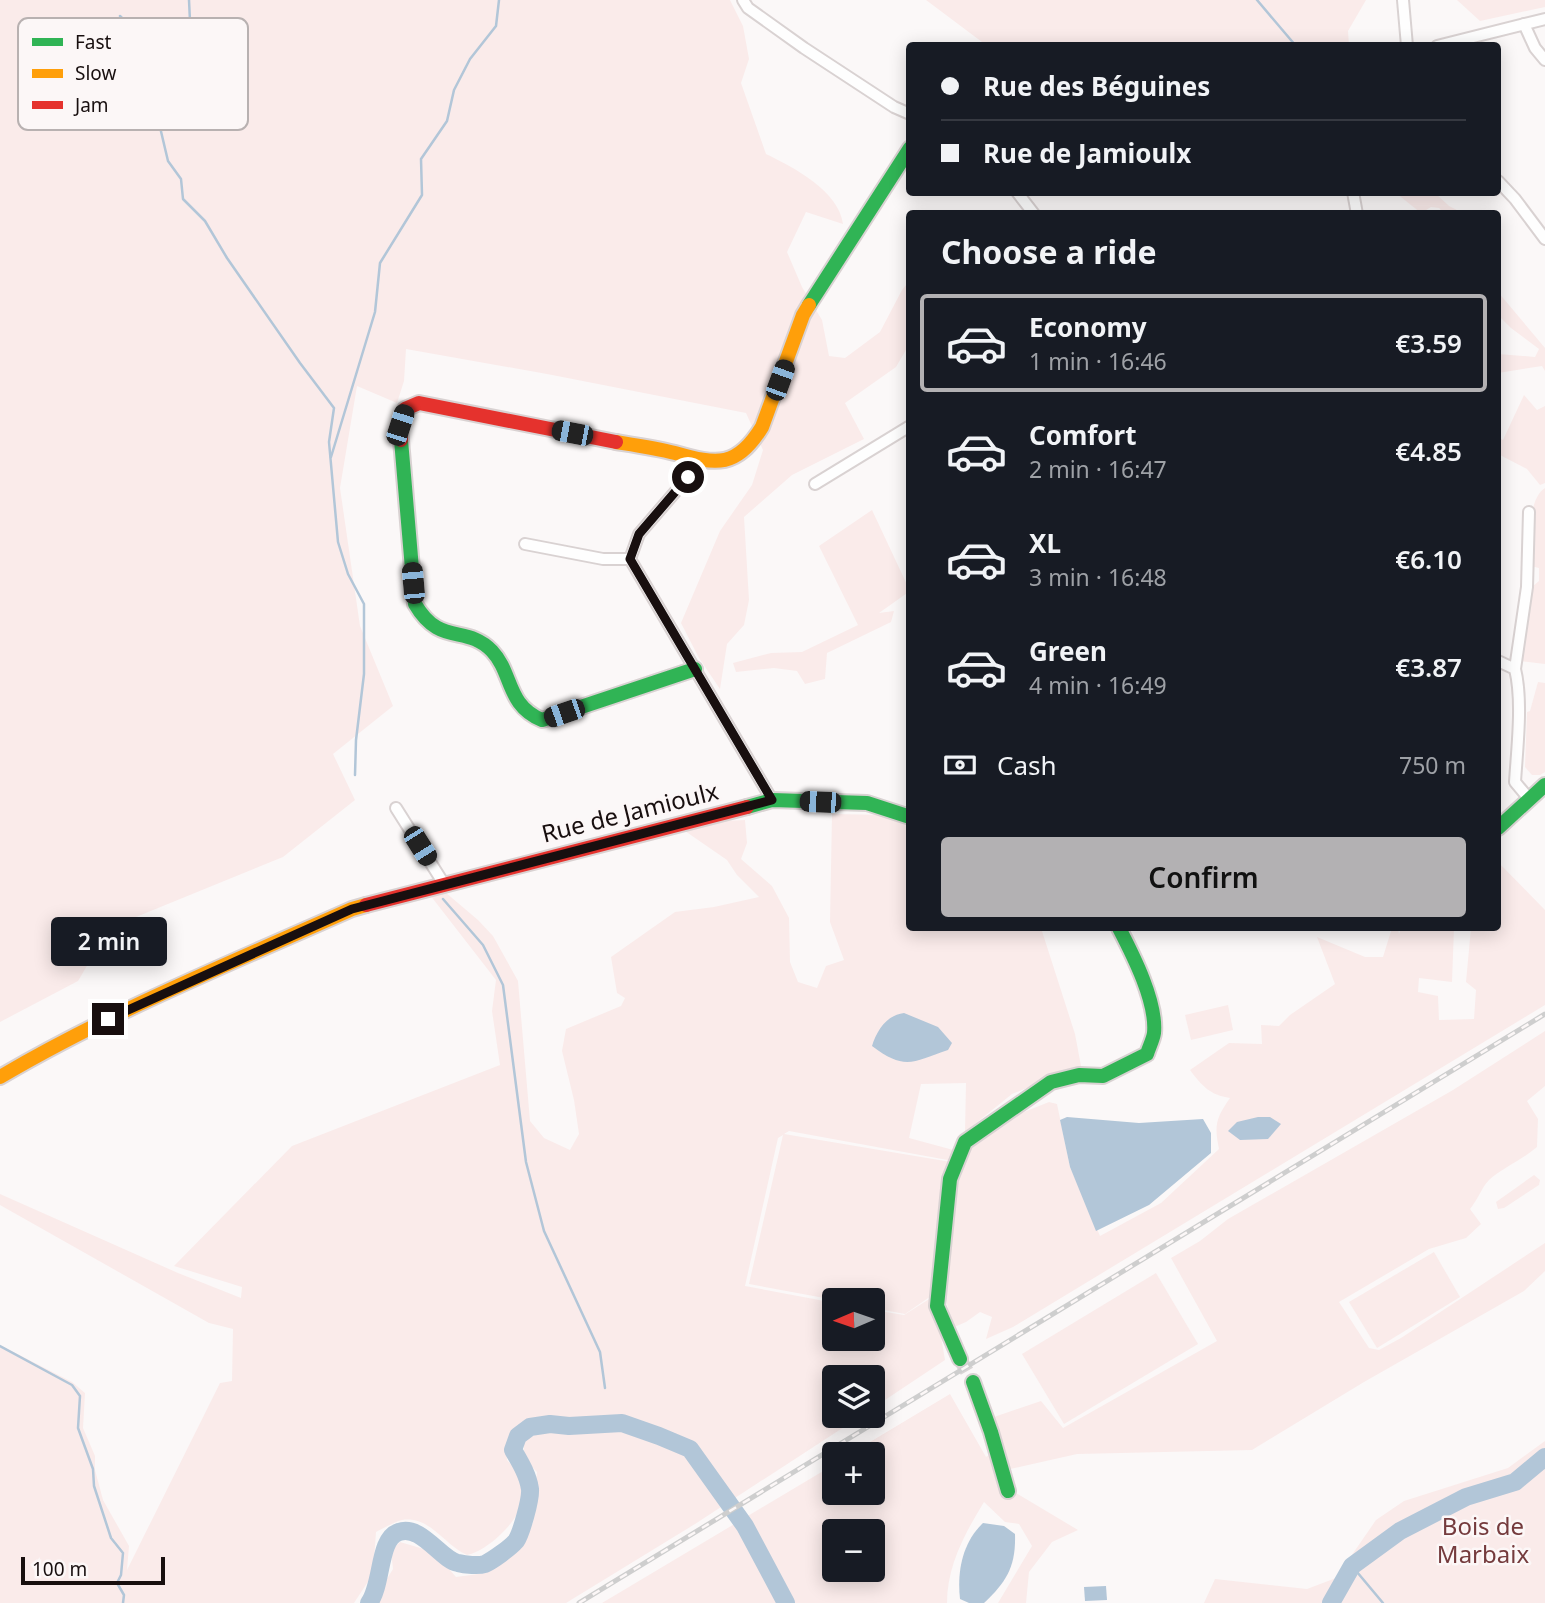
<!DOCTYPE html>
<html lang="en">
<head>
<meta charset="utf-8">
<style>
	:root { --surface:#171b24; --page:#242831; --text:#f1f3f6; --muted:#9ea1a6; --line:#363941; --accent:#b3b1b3 }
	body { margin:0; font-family:"Noto Sans",sans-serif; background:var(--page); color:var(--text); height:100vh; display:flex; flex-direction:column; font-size:26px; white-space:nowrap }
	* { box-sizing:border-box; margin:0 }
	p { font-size:23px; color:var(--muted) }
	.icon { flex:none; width:38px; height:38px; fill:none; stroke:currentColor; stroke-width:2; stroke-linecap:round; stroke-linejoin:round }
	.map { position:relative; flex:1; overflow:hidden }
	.drawer { position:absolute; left:906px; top:210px; width:595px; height:721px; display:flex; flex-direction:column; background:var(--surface); border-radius:7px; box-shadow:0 4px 18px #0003 }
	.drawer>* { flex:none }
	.top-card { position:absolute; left:906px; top:42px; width:595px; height:154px; border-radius:7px; box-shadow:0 4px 18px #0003; display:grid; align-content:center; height:154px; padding:0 35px; background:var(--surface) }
	.needle { width:46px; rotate:268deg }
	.controls { position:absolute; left:822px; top:1288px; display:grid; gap:14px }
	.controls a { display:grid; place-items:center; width:63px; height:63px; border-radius:7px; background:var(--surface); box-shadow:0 4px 18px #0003; font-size:35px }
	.scale { position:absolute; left:21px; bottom:18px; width:144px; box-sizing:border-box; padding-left:7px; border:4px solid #180f0f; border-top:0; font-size:19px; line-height:24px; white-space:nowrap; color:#180f0f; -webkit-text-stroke:5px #fcf7f7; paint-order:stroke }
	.end { position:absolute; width:32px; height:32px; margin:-16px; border:9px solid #180f0f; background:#fff; box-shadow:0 0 0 4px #fff }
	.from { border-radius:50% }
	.bubble { position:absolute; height:49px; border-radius:7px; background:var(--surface); box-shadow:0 4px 18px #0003; font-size:23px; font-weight:600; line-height:49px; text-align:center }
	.car { position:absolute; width:21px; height:42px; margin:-21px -10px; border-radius:9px; box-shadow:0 0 5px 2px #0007; background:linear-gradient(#222 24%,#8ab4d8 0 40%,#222 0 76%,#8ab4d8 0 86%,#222 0) }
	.top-card b { display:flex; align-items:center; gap:24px; height:66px; font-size:26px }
	.top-card b+b { border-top:2px solid var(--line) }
	.top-card i { width:18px; height:18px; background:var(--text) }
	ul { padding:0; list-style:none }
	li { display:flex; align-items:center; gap:21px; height:98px; margin:0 14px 10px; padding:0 21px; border:4px solid transparent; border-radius:7px }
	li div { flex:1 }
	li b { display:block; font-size:26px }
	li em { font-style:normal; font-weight:600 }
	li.active { border-color:var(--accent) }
	li>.icon { width:63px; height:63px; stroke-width:1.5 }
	h2 { padding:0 35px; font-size:32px; line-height:84px }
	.pay { display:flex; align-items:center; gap:18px; height:77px; padding:0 35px; font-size:26px }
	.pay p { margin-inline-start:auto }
	.cta { display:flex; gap:14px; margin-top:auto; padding:14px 35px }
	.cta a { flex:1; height:80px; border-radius:7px; background:var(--accent); color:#111; font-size:28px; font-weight:600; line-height:80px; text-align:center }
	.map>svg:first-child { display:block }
	.green { fill:#faebea; fill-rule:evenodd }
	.water { fill:#b2c6d8 }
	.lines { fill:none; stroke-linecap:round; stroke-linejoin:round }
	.stream { stroke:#b2c6d8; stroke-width:2.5 }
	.river { stroke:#b2c6d8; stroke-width:18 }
	.secondary-tunnel { stroke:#d9d5d5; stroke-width:14; stroke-dasharray:14 7; stroke-linecap:butt }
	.street-casing { stroke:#d9d2d2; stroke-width:14 }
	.fast-casing { stroke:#d9d2d2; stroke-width:18 }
	.slow-casing { stroke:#d9d2d2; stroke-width:18 }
	.jam-casing { stroke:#d9d2d2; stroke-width:18 }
	.street { stroke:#fefefe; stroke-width:10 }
	.fast { stroke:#30b455; stroke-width:14 }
	.slow { stroke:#ff9f0a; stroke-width:14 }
	.jam { stroke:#e5322d; stroke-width:14 }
	.rail-casing { stroke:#cecece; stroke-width:5 }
	.rail { stroke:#fcf7f7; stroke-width:2.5; stroke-dasharray:8; stroke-linecap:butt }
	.route { stroke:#180f0f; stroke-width:9 }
	.labels { text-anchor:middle; stroke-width:5; stroke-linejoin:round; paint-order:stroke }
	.street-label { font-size:24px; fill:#180f0f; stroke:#fcf7f7 }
	.park-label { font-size:24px; fill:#753b3d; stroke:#fcf7f7 }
	.key { fill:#fcf7f7; stroke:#b8b1b1; stroke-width:2 }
	.key-label { font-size:19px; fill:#180f0f }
</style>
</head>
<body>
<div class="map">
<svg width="1545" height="1603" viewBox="0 0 1545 1603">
	<rect width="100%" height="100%" fill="#fbf8f8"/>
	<g class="green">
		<path d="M0 0H730L743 26 749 59 741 83 766 154C793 167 839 191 843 224L806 212 787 252 802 287 822 320 829 356 845 358 880 332 902 290 910 280V343L896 367 845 403 864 439 792 475 744 517 749 600 744 625 727 644 720 689 699 658 681 623 720 531 752 485 763 450 746 413 547 374 406 349 404 381 397 403 357 386 340 488 360 626 393 706 333 754 355 800 283 857 87 937 94 954 78 981 0 1022Z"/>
		<polygon points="926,0 1366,0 1348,31 1349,46 986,45"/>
		<polygon points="1457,0 1545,0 1545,7 1480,21"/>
		<polygon points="1396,193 1435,193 1449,206 1463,213 1444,213 1439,208 1431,207 1421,213"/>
		<polygon points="1498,292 1545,348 1545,371 1542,366 1498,373 1498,354 1535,357 1539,349 1511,328 1498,315"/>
		<polygon points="1524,395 1537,410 1545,406 1545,483 1540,485 1527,469 1498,454 1498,437 1503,440"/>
		<path d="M1545 488V664L1520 661 1532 587 1539 581V568L1531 566C1531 546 1526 500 1545 488Z"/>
		<polygon points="872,510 910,591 879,613 894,611 891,622 827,653 825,679 805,684 797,671 774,668 736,672 733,663 771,653 802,652 858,625 819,546"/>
		<polygon points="1538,682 1545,683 1545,772 1540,775 1532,775 1525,767 1527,712 1530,711"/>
		<path d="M832 814 888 815 910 822V928H1041L1075 1034 1081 1066 1012 1094 965 1132 966 1083 921 1084 909 1138 957 1151 953 1161 789 1131 784 1134 951 1162 934 1294 905 1314 873 1308V1300H835L749 1284 783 1135 778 1138 745 1286 835 1303V1339H873V1310L904 1315 934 1296 945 1360 873 1408V1377H835V1416H861L695 1524 566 1603H372L393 1569 391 1551 400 1542 434 1552 456 1577 486 1573 520 1546 533 1523 537 1472 524 1459V1441L563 1419C543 1417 512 1419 507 1443 506 1448 507 1455 507 1460 511 1465 519 1471 521 1477 523 1485 523 1502 519 1510 511 1528 486 1551 467 1555 444 1545 431 1516 402 1520 394 1522 384 1528 376 1532L373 1574 354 1603H0V1345L72 1382 85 1393 83 1428 95 1456V1470L103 1500 129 1546 127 1570 220 1383 232 1381 233 1329 209 1323 0 1205V1194L178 1273 241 1298 242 1287 174 1266 292 1146 500 1065 492 1011 496 980 430 895 445 892 478 920 493 936 518 981 530 1121 544 1138 570 1150 579 1134 574 1100 562 1051 566 1029 621 1006 625 998 617 993 611 957 675 912 714 907 759 897 737 875 727 860 685 831 723 821 745 820 747 843 741 859 772 886 789 918 790 962 798 982 817 988 826 966 844 960 830 922Z"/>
		<path d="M1498 862 1545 910V1005L1013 1327 986 1339 992 1317 980 1312 966 1322 952 1328 944 1289 952 1206 965 1153 1002 1121 1049 1102 1057 1104 1070 1167 1100 1236 1161 1203 1219 1149C1214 1125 1216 1118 1230 1098 1210 1095 1202 1086 1190 1070L1229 1043 1262 1044 1261 1025 1279 1026 1290 1015 1335 984 1317 937 1365 957H1383L1392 928H1398L1399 934 1401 928H1454L1452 982 1419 978 1418 992 1438 996 1439 1020 1474 1019 1476 990 1466 982 1471 928H1498Z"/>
		<polygon points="1228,1005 1233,1030 1191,1040 1185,1015"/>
		<path d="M1545 1031V1086L1527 1101 1538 1119 1537 1147C1522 1160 1504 1167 1489 1180 1482 1187 1477 1201 1470 1209L1481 1224 1466 1238 1429 1249 1339 1302 1369 1348 1379 1350 1401 1338 1545 1243V1271L1524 1291 1364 1382 1252 1450 1077 1454 1006 1470 994 1417 1041 1401 1063 1428 1217 1341 1171 1258 1200 1241 1228 1219 1453 1090Z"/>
		<polygon points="1534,1175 1540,1180 1539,1185 1504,1208 1498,1209 1496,1202"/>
		<polygon points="1434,1252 1460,1297 1377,1348 1349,1302"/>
		<polygon points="1156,1273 1198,1344 1064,1424 1022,1354"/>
		<path d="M950 1394 986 1457 992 1453 1006 1487 1078 1530 1052 1542 1029 1572 1026 1603H998L1032 1546 1019 1524 1005 1522 984 1502C965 1533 947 1566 947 1603H602L835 1464V1493H873V1454H850ZM835 1531H873V1570H835Z"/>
		<polygon points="1545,1441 1545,1603 1204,1603 1215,1579 1307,1589 1336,1578 1376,1520 1404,1501 1508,1468"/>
	</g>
	<g class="water">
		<path d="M904 1013 938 1027 952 1043 948 1050C913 1062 905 1071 872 1046 877 1030 887 1015 904 1013Z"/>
		<polygon points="1067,1117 1139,1123 1203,1119 1211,1133 1211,1153 1149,1205 1096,1231 1070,1167 1060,1120"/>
		<polygon points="1258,1117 1270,1117 1281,1124 1268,1139 1240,1140 1228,1131 1237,1122"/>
		<path d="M983 1523 1004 1526 1015 1534C1016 1566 1007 1581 984 1603H969L960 1599C957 1572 962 1543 983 1523Z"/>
		<polygon points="1106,1586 1107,1600 1085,1601 1084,1587"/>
	</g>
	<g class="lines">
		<g class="stream">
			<polyline points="1257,0 1296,46"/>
			<polyline points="120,16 138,34 168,161 181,179 183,199 205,221 227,258 300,363 334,408 329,442 338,542 348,574 364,604 364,674 356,740 355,775"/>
			<polyline points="146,70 167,50 190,21 189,0"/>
			<polyline points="331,457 375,312 380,263 422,195 421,159 447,121 454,90 470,59 496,26 499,0"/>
			<polyline points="443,899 483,945 503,985 526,1162 544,1231 600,1352 605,1388"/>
			<polyline points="0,1346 72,1385 80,1396 78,1428 93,1469 94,1486 111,1538 123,1553 121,1575 117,1583 124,1595 123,1603"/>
			<polyline points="1541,1460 1545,1468"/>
			<polyline points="1352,1566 1383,1603"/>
		</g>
		<g class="river">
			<path d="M369 1603C383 1584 378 1538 399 1532 421 1524 441 1560 458 1563 465 1565 479 1566 485 1564 493 1560 510 1548 516 1541 521 1534 531 1499 530 1489 528 1475 520 1462 513 1450L518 1436 530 1427 550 1424 569 1426 622 1423 659 1436 690 1449 745 1526 786 1603"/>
			<polyline points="1331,1603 1352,1566 1400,1531 1466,1497 1515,1482 1545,1457"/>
		</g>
		<polyline class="secondary-tunnel" points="960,1359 973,1382"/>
		<defs>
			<g id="street">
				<polyline points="743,0 748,8 804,48 894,107 910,114"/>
				<polyline points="1403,0 1407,46"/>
				<polyline points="1524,24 1535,48 1545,60"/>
				<polyline points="1437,46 1545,19"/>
				<polyline points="1498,181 1515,199 1545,239"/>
				<polyline points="1017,192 1034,214"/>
				<polyline points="1353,192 1357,214"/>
				<polyline points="694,461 688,477 639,534 630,559 772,800"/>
				<polyline points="815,484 910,426"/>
				<polyline points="525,544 603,559 630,559"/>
				<path d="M1498 661 1515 669C1523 701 1517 749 1515 782L1530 800"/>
				<polyline points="1515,669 1527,587 1529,512"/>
				<polyline points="396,808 444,884"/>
			</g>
			<g id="fast">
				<polyline points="809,305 910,148"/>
				<path d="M401 440 415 604C440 647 466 624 492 651 513 673 506 705 542 720L695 669"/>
				<polyline points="747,807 772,800 867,803 910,817"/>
				<polyline points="1498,828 1545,785"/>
				<path d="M960 1359 937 1306 950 1179 965 1142 1051 1082 1079 1075 1103 1076 1147 1054C1149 1047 1153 1040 1154 1033 1157 1002 1133 955 1119 928"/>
				<polyline points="973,1382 991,1432 1008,1491"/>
			</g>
			<g id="slow">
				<path d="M616 442C635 445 656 448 675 453 717 465 737 468 762 427L803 315 809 305"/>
				<path d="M0 1077C112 1011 233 962 352 909L366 905"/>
			</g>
			<g id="jam">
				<polyline points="401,440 400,425 405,409 419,403 616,442"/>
				<polyline points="366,905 747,807"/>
			</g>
		</defs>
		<use href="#street" class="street-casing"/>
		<use href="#fast" class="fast-casing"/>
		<use href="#slow" class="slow-casing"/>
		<use href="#jam" class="jam-casing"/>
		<use href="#street" class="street"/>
		<use href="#fast" class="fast"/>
		<use href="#slow" class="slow"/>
		<use href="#jam" class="jam"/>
		<defs>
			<polyline id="rail" points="579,1603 1545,1014"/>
		</defs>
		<use href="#rail" class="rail-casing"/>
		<use href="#rail" class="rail"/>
	</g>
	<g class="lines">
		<polyline class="route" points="108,1019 352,909 772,800 630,559 639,534 688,477"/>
	</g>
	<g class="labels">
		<g class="street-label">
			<text transform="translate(630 813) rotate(-14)" y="8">Rue de Jamioulx</text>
		</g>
		<g class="park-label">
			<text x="1483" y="1535">Bois de<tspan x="1483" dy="28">Marbaix</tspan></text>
		</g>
	</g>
	<rect x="18" y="18" width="230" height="112" rx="10" class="key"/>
	<rect x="32" y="38" width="31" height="8" fill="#30b455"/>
	<rect x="32" y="69" width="31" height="9" fill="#ff9f0a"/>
	<rect x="32" y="101" width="31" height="8" fill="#e5322d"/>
	<g class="key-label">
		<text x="75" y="49">Fast</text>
		<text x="75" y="80">Slow</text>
		<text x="75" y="112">Jam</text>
	</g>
</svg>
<div class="controls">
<a><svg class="needle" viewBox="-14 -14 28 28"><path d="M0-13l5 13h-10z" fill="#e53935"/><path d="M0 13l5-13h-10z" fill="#9ea1a6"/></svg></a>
<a><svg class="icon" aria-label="layers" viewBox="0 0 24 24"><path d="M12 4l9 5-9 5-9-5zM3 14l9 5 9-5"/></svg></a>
<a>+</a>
<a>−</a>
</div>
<div class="scale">100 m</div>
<i class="end from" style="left:688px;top:477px"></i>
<i class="end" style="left:108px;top:1019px"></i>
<div class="bubble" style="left:51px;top:917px;width:116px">2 min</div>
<i class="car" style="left:780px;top:380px;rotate:20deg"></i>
<i class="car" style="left:400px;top:425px;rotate:18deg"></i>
<i class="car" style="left:572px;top:433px;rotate:281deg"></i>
<i class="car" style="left:413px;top:583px;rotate:355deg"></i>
<i class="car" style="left:564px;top:713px;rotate:251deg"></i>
<i class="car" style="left:820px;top:802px;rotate:272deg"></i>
<i class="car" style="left:420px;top:846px;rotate:148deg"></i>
<div class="top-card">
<b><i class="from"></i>Rue des Béguines</b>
<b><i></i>Rue de Jamioulx</b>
</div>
<section class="drawer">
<h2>Choose a ride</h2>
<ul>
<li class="active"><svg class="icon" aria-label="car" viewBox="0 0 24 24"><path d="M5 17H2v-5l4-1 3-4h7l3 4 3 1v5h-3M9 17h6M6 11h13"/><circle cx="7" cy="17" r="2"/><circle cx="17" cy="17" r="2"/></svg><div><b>Economy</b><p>1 min · 16:46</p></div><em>€3.59</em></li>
<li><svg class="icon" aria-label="car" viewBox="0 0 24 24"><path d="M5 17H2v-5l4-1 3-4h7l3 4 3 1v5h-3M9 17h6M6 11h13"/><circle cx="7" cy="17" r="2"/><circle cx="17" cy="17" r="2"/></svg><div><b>Comfort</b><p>2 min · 16:47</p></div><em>€4.85</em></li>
<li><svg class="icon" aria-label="car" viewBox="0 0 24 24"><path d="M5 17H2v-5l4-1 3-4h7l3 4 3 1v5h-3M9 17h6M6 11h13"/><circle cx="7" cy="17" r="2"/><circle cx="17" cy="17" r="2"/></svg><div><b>XL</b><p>3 min · 16:48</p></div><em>€6.10</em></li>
<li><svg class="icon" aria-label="car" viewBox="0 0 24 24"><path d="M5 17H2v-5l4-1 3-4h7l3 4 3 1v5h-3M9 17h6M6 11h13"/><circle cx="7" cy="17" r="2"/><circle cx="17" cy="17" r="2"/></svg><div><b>Green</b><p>4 min · 16:49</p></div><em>€3.87</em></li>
</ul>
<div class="pay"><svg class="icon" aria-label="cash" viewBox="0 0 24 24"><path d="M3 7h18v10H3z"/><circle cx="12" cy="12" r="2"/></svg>Cash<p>750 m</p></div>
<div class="cta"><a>Confirm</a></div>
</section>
</div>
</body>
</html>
